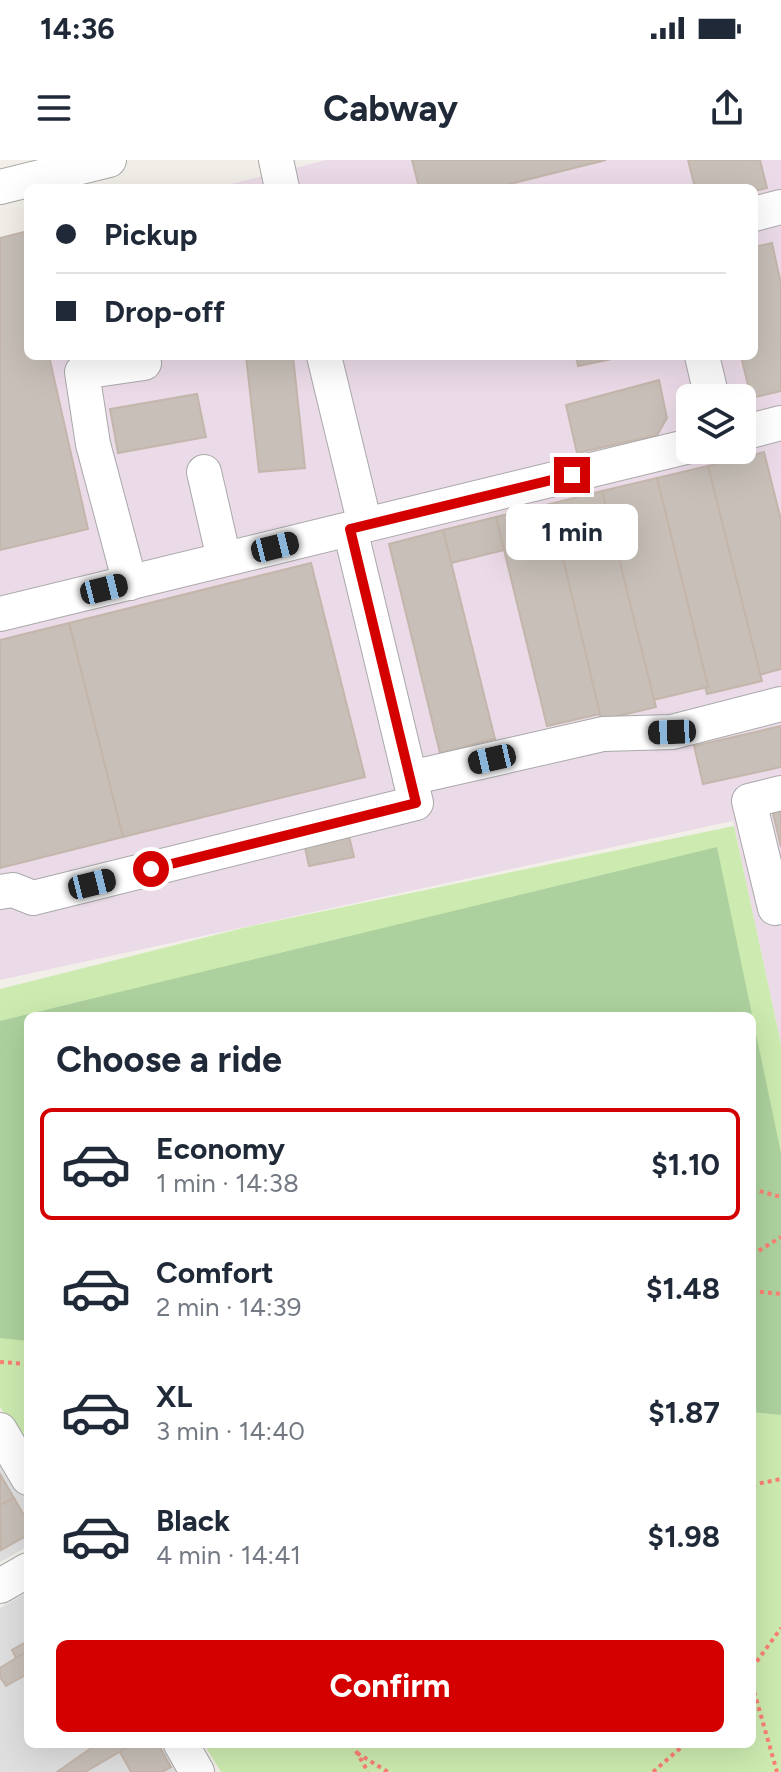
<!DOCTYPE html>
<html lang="en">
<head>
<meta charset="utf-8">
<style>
	:root { --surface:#fff; --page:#f6f6f7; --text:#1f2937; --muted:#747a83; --line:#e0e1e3; --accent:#d40000 }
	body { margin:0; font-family:Figtree,sans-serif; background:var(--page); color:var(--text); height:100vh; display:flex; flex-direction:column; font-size:30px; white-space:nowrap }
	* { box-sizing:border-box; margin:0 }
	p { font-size:26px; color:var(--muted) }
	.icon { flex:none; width:44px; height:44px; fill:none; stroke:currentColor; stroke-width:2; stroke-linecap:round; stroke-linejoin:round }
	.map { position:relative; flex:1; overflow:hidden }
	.sheet { position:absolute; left:24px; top:852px; width:732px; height:736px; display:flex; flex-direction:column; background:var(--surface); border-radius:12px; box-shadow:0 8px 32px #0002 }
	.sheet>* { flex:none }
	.banner { position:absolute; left:24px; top:24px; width:734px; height:176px; border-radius:12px; box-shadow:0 8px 32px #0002; display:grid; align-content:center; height:176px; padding:0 32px; background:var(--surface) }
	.tools { position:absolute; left:676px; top:224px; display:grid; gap:16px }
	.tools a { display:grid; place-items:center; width:80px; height:80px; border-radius:12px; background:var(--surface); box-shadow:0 8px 32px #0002; font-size:40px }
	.end { position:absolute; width:36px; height:36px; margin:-18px; border:10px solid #d40000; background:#fff; box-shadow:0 0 0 4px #fff }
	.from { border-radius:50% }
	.bubble { position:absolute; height:56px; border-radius:12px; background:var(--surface); box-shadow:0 8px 32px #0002; font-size:26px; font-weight:700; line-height:56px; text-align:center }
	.car { position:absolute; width:24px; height:48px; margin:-24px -12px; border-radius:10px; box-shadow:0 0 6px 2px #0007; background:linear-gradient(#222 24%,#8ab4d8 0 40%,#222 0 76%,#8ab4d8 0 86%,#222 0) }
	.banner b { display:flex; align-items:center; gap:28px; height:76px; font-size:30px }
	.banner b+b { border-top:2px solid var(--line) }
	.banner i { width:20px; height:20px; background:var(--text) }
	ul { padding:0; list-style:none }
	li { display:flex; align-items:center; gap:24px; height:112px; margin:0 16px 12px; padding:0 16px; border:4px solid transparent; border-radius:12px }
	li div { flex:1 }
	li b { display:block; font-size:30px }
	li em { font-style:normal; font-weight:700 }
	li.selected { border-color:var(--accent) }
	li>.icon { width:72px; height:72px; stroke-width:1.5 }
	h2 { padding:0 32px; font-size:36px; line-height:96px }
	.action { display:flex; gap:16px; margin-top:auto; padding:16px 32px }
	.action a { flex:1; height:92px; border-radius:12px; background:var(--accent); color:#fff; font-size:32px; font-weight:700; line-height:92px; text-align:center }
	.status { display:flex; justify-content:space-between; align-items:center; height:56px; padding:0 40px; background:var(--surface); direction:ltr }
	.status svg { height:22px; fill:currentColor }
	header { display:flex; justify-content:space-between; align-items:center; height:104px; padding:0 32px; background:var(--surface); font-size:36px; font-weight:700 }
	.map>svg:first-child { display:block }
	.residential { fill:#e0dfdf }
	.industrial { fill:#ebdbe8; fill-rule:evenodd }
	.grass { fill:#cdebb0 }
	.forest { fill:#add19e }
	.building { fill:#c7bfb8; stroke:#c4b6ab; stroke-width:2 }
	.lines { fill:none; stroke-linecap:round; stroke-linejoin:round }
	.minor-casing { stroke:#a9a9a9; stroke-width:36 }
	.path { stroke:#fa8072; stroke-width:4; stroke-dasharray:4 4; stroke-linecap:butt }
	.minor { stroke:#fff; stroke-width:34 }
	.route { stroke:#d40000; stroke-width:10 }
</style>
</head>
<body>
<div class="status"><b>14:36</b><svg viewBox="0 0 49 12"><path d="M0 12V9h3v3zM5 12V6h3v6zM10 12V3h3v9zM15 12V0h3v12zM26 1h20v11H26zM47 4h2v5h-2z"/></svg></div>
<header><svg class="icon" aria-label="menu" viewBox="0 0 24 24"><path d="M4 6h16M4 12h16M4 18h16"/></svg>Cabway<svg class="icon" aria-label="share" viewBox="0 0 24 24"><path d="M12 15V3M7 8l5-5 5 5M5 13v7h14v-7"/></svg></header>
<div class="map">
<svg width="781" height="1612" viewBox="0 0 781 1612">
	<rect width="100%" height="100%" fill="#f2efe9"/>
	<g class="residential">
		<polygon points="0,1297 28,1339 28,1386 0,1402"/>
		<polygon points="28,1432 28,1584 168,1584 185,1612 0,1612 0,1448"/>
	</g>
	<path class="industrial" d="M326 0H781V884L733 661 0 820V82L28 196H754V28H215ZM690 238H742V290H690Z"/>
	<polygon class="grass" points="734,666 781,884 781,1612 221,1612 204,1584 752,1584 752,856 28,856 28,1293 0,1247 0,829 251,766"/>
	<polygon class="forest" points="717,687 781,993 781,1255 752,1252 752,856 28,856 28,1181 0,1178 0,861"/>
	<g class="building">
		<polygon points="412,0 606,0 494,28 419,28"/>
		<polygon points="688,0 760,0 767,28 754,31 754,28 695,28"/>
		<polygon points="28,71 28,196 49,196 88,369 0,390 0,78"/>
		<polygon points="772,83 781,124 781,231 751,238 741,196 754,196 754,87"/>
		<polygon points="246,196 293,196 305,308 259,312"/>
		<polygon points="576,196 626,196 578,206"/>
		<polygon points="659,220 667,258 657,275 577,293 566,245"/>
		<polygon points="197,234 206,277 118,293 110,249"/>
		<polygon points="764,292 781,360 781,509 759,515 708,306"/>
		<polygon points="708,306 762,521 707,534 705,527 708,527 657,318"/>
		<polygon points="657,318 708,527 653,540 602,331"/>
		<polygon points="602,331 656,547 601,560 550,344"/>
		<polygon points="550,344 600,554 547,566 496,357"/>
		<polygon points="496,357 504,390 451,403 443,370"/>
		<polygon points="443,370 495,579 440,593 389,384"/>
		<polygon points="311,403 365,617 123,677 69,463"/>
		<polygon points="69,463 123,677 0,708 0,480"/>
		<polygon points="781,566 781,607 703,624 694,586"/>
		<polygon points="781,642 781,687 771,645"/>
		<polygon points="347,668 354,697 309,706 303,678"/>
		<polygon points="0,1314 14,1338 0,1345"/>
		<polygon points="14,1338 28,1362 28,1375 1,1390 0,1345"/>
		<polygon points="28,1481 28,1491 16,1498 12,1490"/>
		<polygon points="28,1491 28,1505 24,1507 27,1514 6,1526 0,1517 0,1508"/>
		<polygon points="97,1584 133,1584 85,1612 57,1612"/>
		<polygon points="133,1584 158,1584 171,1607 162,1612 131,1612 120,1592"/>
	</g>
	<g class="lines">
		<defs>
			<g id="minor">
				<polyline points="276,0 282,28"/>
				<polyline points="0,27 109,0"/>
				<polyline points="754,54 781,47"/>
				<polyline points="324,196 365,365"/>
				<polyline points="702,196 712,238"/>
				<polyline points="742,273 781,263"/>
				<polyline points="204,312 224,399"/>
				<polyline points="350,369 410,618 603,574 672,572 781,544"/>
				<polyline points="130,423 93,284 82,212 144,203"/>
				<polyline points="0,454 690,286"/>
				<polyline points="0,732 13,730 33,738 416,643 410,618"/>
				<polyline points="775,748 749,641 781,633"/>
				<polyline points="0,1270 28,1318"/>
				<polyline points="0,1426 28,1410"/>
				<polyline points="181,1584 197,1612"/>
			</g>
		</defs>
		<use href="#minor" class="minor-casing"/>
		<g class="path">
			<polyline points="752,1029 781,1037"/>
			<polyline points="752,1095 781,1077"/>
			<polyline points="752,1131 781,1134"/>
			<polyline points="0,1202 28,1204"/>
			<polyline points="752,1325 781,1319"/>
			<polyline points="752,1508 781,1468"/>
			<polyline points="752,1524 777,1612"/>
			<polyline points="352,1584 368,1612"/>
			<polyline points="357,1593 388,1612"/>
			<polyline points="653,1612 685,1584"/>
		</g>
		<use href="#minor" class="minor"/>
	</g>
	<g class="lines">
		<polyline class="route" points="151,709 416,643 350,369 572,315"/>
	</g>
</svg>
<div class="tools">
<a><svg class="icon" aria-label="layers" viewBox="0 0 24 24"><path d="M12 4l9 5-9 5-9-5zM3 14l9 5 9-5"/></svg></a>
</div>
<i class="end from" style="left:151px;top:709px"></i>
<i class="end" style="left:572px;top:315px"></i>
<div class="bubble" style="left:506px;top:344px;width:132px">1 min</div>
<i class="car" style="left:275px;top:387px;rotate:76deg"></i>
<i class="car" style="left:104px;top:429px;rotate:76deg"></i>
<i class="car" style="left:672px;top:572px;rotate:268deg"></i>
<i class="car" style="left:492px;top:599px;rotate:257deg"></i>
<i class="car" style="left:92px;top:724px;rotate:76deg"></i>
<div class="banner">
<b><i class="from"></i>Pickup</b>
<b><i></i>Drop-off</b>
</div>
<section class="sheet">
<h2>Choose a ride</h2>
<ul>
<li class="selected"><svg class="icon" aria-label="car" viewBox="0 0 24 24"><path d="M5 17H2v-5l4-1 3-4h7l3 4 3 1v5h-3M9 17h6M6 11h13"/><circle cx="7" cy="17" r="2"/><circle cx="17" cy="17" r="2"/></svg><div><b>Economy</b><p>1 min · 14:38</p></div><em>$1.10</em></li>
<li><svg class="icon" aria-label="car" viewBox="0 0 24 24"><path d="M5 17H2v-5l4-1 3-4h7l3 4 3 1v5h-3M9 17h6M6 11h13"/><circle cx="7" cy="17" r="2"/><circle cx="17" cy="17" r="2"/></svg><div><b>Comfort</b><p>2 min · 14:39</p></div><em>$1.48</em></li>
<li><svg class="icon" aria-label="car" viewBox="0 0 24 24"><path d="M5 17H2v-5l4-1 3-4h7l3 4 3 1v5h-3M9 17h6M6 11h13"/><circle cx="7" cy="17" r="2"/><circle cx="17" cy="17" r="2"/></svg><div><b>XL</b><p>3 min · 14:40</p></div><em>$1.87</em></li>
<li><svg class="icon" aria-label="car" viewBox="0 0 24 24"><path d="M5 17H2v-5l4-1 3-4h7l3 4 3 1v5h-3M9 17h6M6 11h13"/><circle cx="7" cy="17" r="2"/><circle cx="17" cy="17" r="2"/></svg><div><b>Black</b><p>4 min · 14:41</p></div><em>$1.98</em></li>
</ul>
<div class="action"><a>Confirm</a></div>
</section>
</div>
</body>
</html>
